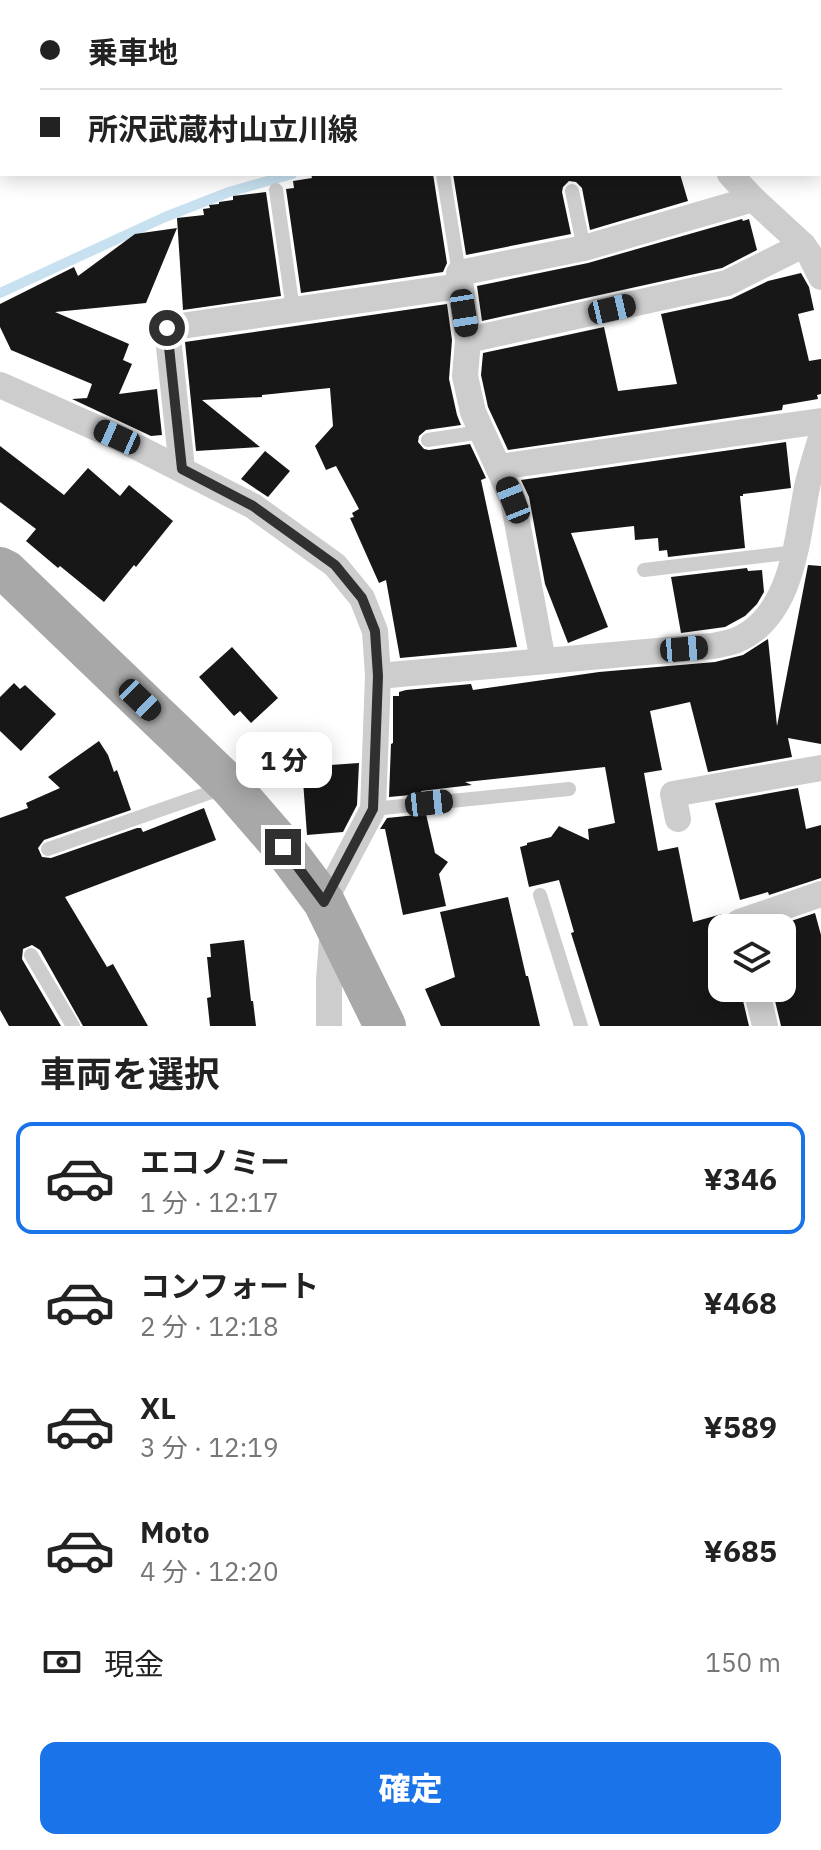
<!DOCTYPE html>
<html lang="ja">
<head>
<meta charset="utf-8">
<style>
	:root { --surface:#fff; --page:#f6f6f6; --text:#222; --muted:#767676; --line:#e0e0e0; --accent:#1a73e8 }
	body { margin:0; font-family:"IBM Plex Sans","Noto Sans JP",sans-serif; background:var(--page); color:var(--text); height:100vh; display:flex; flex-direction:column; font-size:30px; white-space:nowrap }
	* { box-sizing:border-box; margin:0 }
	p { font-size:26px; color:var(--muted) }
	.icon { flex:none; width:44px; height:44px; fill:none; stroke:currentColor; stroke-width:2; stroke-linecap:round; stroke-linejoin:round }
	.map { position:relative; height:1026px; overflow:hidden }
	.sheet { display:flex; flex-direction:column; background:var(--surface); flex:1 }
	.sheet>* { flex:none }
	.top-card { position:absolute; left:0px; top:0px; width:822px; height:176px; box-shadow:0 4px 20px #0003; display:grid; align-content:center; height:176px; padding:0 40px; background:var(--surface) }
	.fabs { position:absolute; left:708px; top:914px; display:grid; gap:16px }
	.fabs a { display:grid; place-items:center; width:88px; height:88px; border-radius:16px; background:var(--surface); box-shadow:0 4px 20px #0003; font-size:40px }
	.end { position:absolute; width:36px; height:36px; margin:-18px; border:10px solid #303030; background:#fff; box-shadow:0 0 0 4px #fff }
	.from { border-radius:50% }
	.bubble { position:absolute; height:56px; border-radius:16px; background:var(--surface); box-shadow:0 4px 20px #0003; font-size:26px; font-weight:800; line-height:56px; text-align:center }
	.car { position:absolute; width:24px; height:48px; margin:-24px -12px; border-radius:10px; box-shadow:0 0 6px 2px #0007; background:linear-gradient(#222 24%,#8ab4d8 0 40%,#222 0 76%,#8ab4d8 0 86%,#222 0) }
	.top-card b { display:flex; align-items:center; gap:28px; height:76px; font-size:30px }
	.top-card b+b { border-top:2px solid var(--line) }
	.top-card i { width:20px; height:20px; background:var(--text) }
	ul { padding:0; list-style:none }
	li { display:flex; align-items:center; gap:24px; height:112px; margin:0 16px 12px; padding:0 24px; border:4px solid transparent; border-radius:16px }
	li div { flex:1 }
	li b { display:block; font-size:30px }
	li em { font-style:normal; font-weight:800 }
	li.current { border-color:var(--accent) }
	li>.icon { width:72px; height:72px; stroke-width:1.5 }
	h2 { padding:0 40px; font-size:36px; line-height:96px }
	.pay { display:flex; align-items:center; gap:20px; height:88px; padding:0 40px; font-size:30px }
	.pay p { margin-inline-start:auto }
	.action { display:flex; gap:16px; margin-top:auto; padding:16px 40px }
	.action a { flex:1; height:92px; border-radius:16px; background:var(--accent); color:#fff; font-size:32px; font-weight:800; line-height:92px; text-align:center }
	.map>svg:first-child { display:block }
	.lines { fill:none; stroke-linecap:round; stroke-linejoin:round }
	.stream { stroke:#c8e1f0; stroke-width:10 }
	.building { fill:#171717 }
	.lane { stroke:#cdcdcd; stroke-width:14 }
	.street { stroke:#cdcdcd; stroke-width:26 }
	.primary { stroke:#a8a8a8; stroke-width:42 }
	.route { stroke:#303030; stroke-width:10 }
</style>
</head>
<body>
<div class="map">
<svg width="821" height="1026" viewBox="0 0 821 1026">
	<rect width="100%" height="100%" fill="#fff"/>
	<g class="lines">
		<polyline class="stream" points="0,293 165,217 229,192 292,174"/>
	</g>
	<g class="building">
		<polygon points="311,174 433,174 447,263 443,272 301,293 286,189 294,188 293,181 312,178"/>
		<polygon points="453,174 680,174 688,201 590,230 582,188 576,182 569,181 563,187 562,192 571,234 466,255"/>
		<polygon points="266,192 281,296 183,310 177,218 204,215 203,209 210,208 209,205 219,204 219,202 233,200 233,196"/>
		<polygon points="742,219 743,221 749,219 757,250 722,268 482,321 477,286 588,263"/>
		<polygon points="177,228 146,303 55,312 129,344 123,360 132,364 119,394 157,389 162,435 151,436 72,399 87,398 92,384 11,350 0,327 0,304 74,267 78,276 135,234"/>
		<polygon points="801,273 809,287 814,310 798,314 809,361 821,359 821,394 817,395 818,399 783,405 782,410 508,450 488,407 481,375 483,353 604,327 618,391 677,384 661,314 731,299 768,281"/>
		<polygon points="447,304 452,340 449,379 457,415 461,425 426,430 419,436 418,442 424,449 429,450 470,444 486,478 481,480 517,647 400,658 386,580 379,583 350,518 354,517 352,513 359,509 336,466 326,470 315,446 333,426 330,388 262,395 262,397 202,400 260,447 196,451 185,342"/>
		<polygon points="786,442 791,488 743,494 743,496 740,496 745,548 668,557 667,550 659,551 658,538 635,540 634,526 571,533 608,627 568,643 545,584 529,497 521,480"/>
		<polygon points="0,446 64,495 88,468 120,496 129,485 173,521 136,567 134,565 104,602 60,566 58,568 26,541 36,529 0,502"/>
		<polygon points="265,451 290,471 268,497 241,479"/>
		<polygon points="808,565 821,566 821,744 788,738 792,757 708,772 690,702 650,711 662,770 644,773 658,851 678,847 693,922 722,914 722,988 740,988 749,1026 600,1026 571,933 574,932 559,880 529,887 520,847 527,845 527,843 551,837 559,826 589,840 588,829 615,823 605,767 475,781 465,782 472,785 421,791 422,794 389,797 391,744 393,743 393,696 399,696 399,692 406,690 471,684 473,690 599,672 715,662 743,655 768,639 777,726"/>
		<polygon points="747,568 748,571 762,570 764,592 757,604 745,616 725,627 681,633 671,577"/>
		<polygon points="232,647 278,698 251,723 240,711 234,716 199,677"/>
		<polygon points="14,683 20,689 25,685 56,714 21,751 0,731 0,697"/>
		<polygon points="99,741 108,755 114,772 117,770 131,810 44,840 38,848 42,857 51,858 137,828 141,828 143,832 204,808 216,840 65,897 107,967 113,964 148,1026 83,1026 40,950 32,945 23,949 22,959 61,1026 9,1026 0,1010 0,818 28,808 26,803 60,788 48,777"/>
		<polygon points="359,763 357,805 343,832 307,835 302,767"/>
		<polygon points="798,788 806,829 821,825 821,878 769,895 768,892 740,900 715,803"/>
		<polygon points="426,814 435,853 448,862 439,874 446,906 403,915 385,829 380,829 387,818"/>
		<polygon points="508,897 526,976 528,976 540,1026 441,1026 425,989 455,977 440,912"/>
		<polygon points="815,913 821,935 821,1026 781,1026 772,988 782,988 782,957 788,956 782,937 782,928 779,928 779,925"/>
		<polygon points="244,940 251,1001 253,1001 256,1026 210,1026 207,998 211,997 207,957 211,957 210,944"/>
	</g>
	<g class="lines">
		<g class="lane">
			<polyline points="443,174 459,273"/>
			<polyline points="276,190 293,310"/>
			<polyline points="572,191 584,248"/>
			<polyline points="428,440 481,432"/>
			<polyline points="644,570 796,552"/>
			<polyline points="373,809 569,789"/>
			<polyline points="48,849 226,787"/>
			<polyline points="540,895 581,1026"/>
			<polyline points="31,955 73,1026"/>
		</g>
		<g class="street">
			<polyline points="788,0 789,2"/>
			<polyline points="629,2 629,0"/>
			<polyline points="820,45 821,47"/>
			<polyline points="730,174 753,199 803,245 810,255 821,277"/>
			<polyline points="468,340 727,283 803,245"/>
			<polyline points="0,385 117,437 253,506 335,565 362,598 375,631 378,676 373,809 324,902"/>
			<polyline points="499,467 821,421"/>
			<polyline points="182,469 167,328 460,286"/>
			<polyline points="543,661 513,500 473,412 465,376 468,340 459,273 584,248 753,199"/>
			<path d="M378 676 713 646C721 644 730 643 737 640 793 616 797 538 807 487 811 470 816 454 821 438"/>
			<polyline points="678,819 673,794 821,768"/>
			<polyline points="740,928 739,922 821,894"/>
			<polyline points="756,988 765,1026"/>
			<polyline points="329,1026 329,980 333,926"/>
		</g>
		<polyline class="primary" points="0,568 6,571 230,786 283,847 324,902 385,1026"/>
	</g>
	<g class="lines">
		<polyline class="route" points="167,328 182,469 253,506 335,565 362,598 375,631 378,676 373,809 324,902 283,847"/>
	</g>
</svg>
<div class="fabs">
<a><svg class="icon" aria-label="layers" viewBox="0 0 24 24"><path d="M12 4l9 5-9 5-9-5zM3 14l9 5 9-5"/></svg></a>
</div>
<i class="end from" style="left:167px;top:328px"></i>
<i class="end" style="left:283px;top:847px"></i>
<div class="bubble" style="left:236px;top:732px;width:96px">1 分</div>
<i class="car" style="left:612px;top:309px;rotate:77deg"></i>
<i class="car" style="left:464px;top:313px;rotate:171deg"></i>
<i class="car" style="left:117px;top:437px;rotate:294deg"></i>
<i class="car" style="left:513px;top:500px;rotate:338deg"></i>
<i class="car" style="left:684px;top:649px;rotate:85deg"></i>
<i class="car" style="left:140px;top:700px;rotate:134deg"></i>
<i class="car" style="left:429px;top:803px;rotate:84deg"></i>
<div class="top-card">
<b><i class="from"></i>乗車地</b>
<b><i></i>所沢武蔵村山立川線</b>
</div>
</div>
<section class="sheet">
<h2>車両を選択</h2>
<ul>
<li class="current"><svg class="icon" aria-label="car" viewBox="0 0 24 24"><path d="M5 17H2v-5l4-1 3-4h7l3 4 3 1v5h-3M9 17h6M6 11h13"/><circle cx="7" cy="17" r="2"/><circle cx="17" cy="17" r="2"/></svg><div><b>エコノミー</b><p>1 分 · 12:17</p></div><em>¥346</em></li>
<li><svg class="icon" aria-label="car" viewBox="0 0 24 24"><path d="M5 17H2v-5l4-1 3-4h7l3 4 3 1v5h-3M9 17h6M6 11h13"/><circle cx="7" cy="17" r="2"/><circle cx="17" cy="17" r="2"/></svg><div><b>コンフォート</b><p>2 分 · 12:18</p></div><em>¥468</em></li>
<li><svg class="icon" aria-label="car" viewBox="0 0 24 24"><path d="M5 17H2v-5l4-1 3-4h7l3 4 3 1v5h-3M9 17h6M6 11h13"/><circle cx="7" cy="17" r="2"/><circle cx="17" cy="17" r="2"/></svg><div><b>XL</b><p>3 分 · 12:19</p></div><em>¥589</em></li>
<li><svg class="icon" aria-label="car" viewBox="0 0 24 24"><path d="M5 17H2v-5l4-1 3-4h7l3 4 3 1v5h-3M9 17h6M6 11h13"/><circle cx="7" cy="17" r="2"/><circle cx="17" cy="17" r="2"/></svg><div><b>Moto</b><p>4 分 · 12:20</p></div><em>¥685</em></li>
</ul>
<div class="pay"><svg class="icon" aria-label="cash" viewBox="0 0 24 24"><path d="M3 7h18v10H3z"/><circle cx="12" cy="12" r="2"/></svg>現金<p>150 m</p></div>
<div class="action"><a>確定</a></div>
</section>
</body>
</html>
